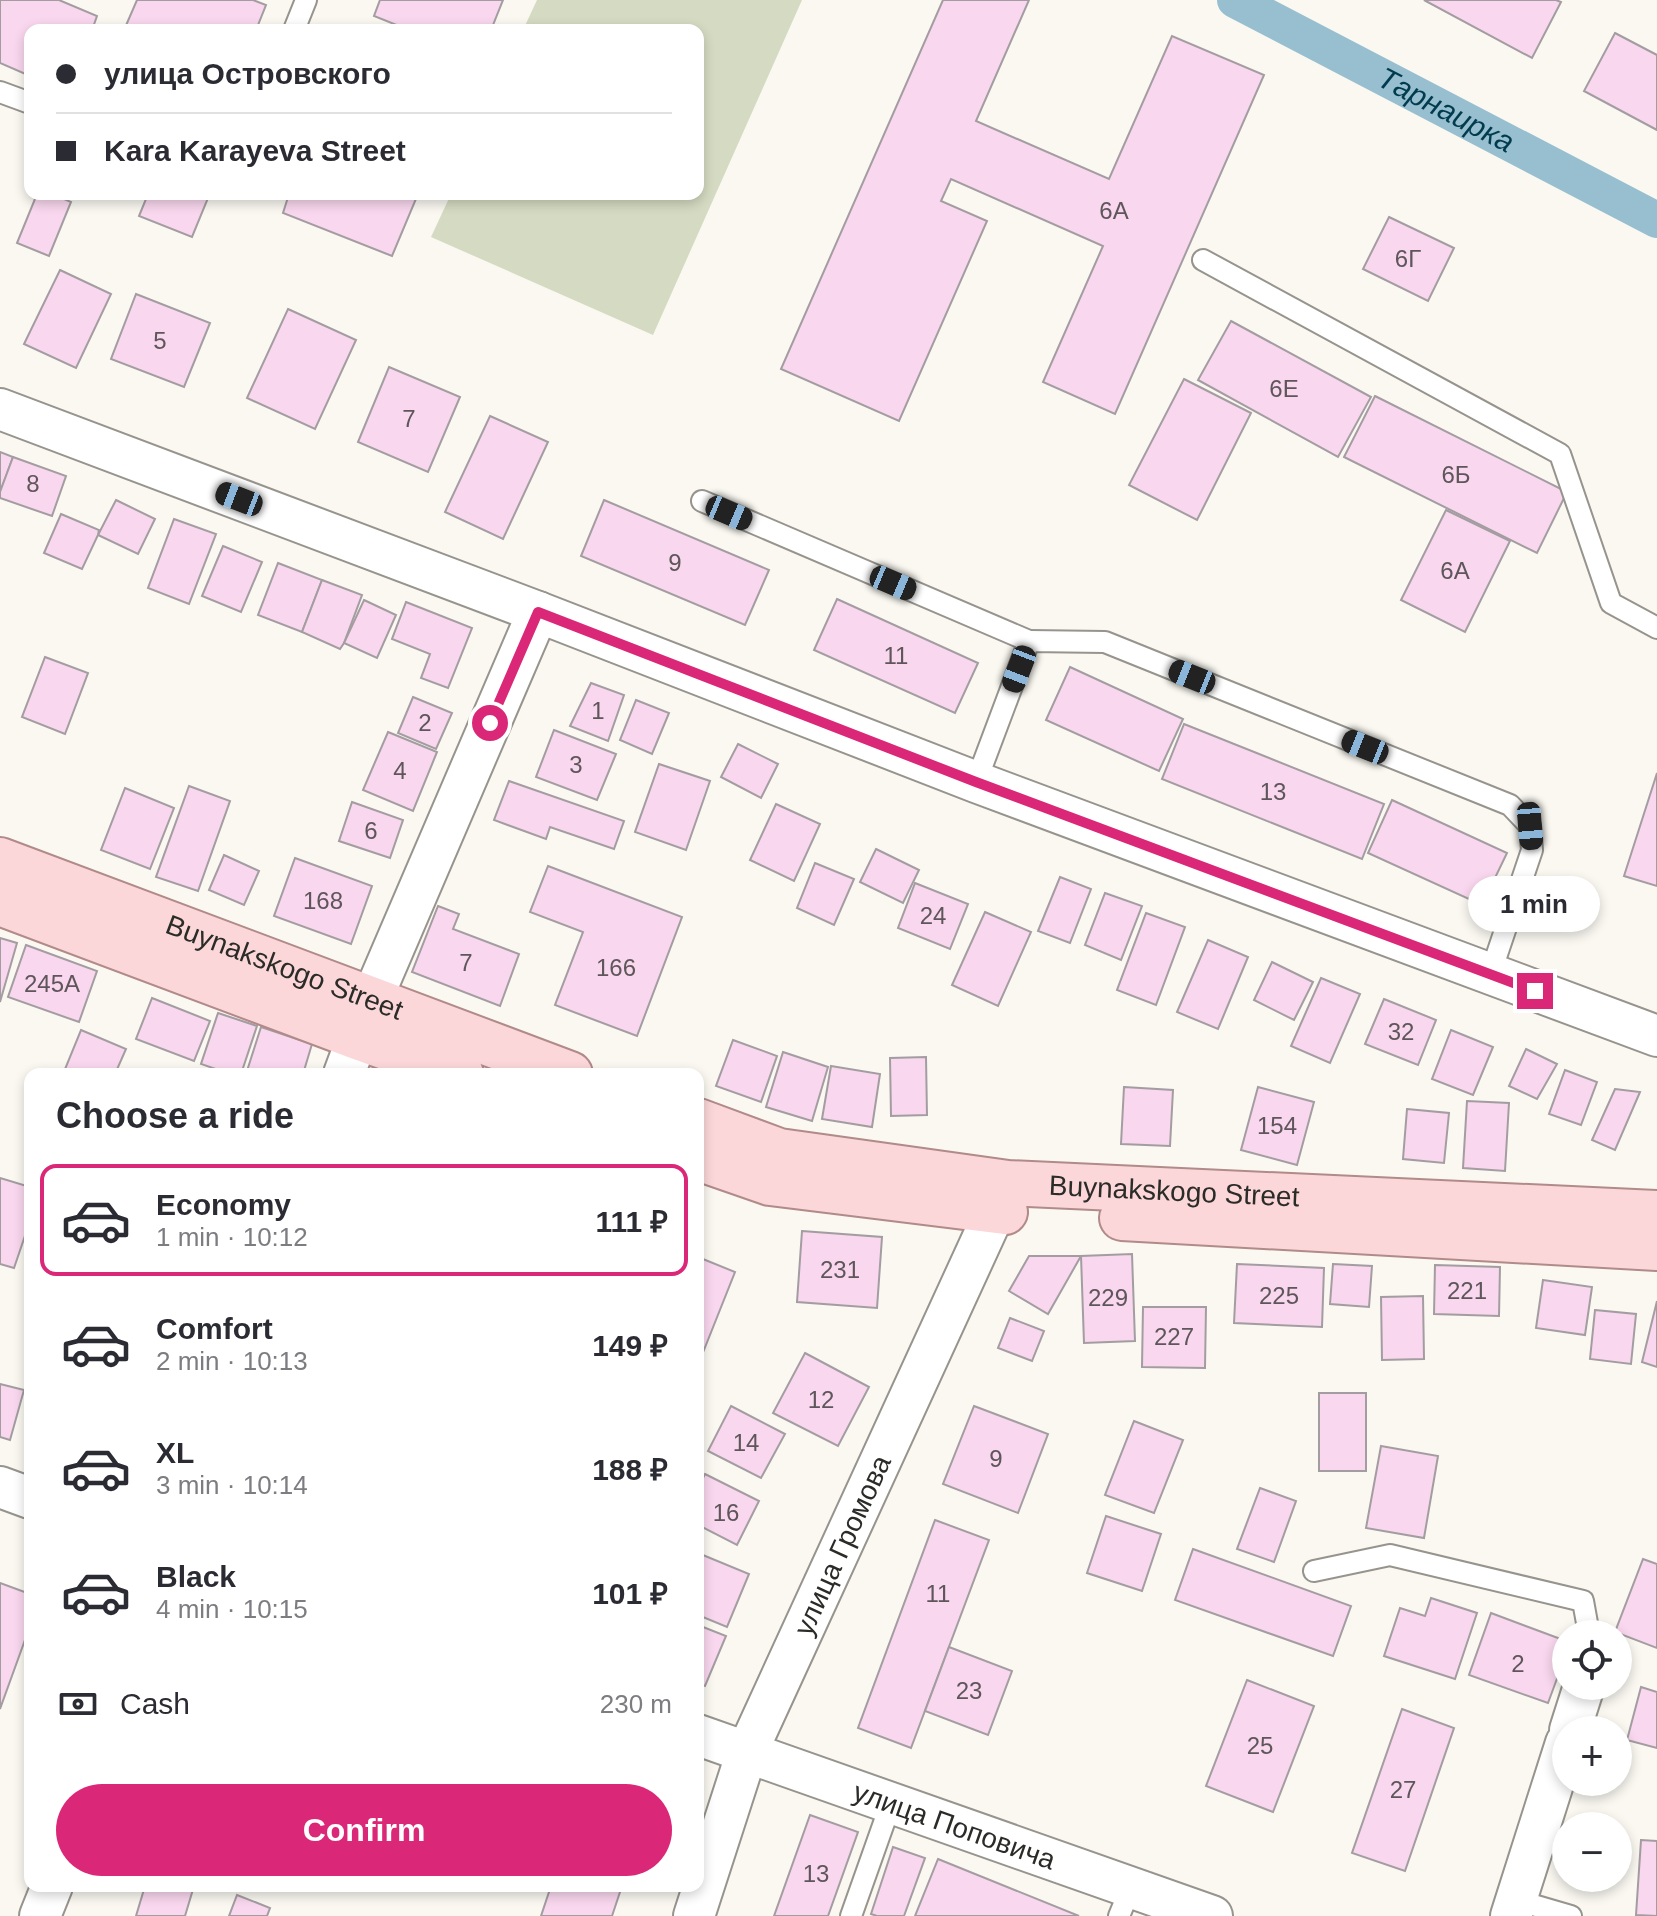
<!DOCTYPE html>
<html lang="en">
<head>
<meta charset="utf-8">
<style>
	:root { --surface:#fff; --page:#f7f7f7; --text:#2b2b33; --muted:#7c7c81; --line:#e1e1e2; --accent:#db2777 }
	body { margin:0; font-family:Arial,sans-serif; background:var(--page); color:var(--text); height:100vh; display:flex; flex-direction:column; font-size:30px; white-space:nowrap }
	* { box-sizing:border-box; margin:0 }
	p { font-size:26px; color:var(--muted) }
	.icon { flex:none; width:44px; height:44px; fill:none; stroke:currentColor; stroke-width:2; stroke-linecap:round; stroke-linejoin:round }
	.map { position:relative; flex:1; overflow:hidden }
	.panel { position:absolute; left:24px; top:1068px; width:680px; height:824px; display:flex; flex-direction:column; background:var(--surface); border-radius:16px; box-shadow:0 4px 12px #0003 }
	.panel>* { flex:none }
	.hud { position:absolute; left:24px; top:24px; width:680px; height:176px; border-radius:16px; box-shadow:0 4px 12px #0003; display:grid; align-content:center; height:176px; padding:0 32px; background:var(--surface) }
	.fabs { position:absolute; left:1552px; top:1620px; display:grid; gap:16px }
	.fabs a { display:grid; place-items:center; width:80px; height:80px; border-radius:50%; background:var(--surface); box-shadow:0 4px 12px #0003; font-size:40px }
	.end { position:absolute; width:36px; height:36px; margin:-18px; border:10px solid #db2777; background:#fff; box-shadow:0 0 0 4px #fff }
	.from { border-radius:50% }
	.bubble { position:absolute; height:56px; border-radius:28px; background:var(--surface); box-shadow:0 4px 12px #0003; font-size:26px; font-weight:700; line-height:56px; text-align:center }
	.car { position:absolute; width:24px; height:48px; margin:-24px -12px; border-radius:10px; box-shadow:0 0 6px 2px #0007; background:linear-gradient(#222 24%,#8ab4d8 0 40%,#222 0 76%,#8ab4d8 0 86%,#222 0) }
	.hud b { display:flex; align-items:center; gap:28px; height:76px; font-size:30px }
	.hud b+b { border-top:2px solid var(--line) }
	.hud i { width:20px; height:20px; background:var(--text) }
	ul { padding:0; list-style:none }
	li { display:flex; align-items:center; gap:24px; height:112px; margin:0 16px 12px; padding:0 16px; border:4px solid transparent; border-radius:16px }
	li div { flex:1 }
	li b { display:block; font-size:30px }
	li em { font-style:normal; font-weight:700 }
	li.on { border-color:var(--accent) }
	li>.icon { width:72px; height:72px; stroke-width:1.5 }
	h2 { padding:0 32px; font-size:36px; line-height:96px }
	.pay { display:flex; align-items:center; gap:20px; height:88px; padding:0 32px; font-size:30px }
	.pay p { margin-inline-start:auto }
	.action { display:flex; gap:16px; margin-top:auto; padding:16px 32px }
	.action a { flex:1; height:92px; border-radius:48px; background:var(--accent); color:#fff; font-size:32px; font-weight:700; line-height:92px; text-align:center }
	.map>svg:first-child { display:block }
	.green { fill:#d5dbc2 }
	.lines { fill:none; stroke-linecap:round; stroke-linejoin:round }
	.canal { stroke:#97bfd0; stroke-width:36 }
	.building { fill:#f9d7ee; stroke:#a39da1; stroke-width:2 }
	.lane-casing { stroke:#96948d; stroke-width:24 }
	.street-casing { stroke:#96948d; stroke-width:44 }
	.primary-casing { stroke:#b18a8a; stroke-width:48 }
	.lane { stroke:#fff; stroke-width:20 }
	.street { stroke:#fff; stroke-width:40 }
	.primary { stroke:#fbd7d9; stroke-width:44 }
	.route { stroke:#db2777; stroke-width:10 }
	.labels { text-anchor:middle; stroke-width:8; stroke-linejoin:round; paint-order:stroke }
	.number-label { font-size:24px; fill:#5e565a }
	.street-label { font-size:28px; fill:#2b2b28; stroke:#fff }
	.water-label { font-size:30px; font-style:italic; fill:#003b4e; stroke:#fff }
</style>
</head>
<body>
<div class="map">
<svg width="1657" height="1916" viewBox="0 0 1657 1916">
	<rect width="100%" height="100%" fill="#faf8f1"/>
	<polygon class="green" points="537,0 802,0 653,335 431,237 451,194 698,194 698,30 523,30"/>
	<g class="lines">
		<path class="canal" id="s1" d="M1235 0 1657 220"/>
	</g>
	<g class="building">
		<polygon points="0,0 59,0 97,16 92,30 30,30 30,76 0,63"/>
		<polygon points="137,0 253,0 266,5 256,30 124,30"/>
		<polygon points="380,0 503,0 491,30 409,30 374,16"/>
		<polygon points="943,0 1029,0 976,121 1109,179 1172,36 1264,75 1115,414 1043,382 1103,246 951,179 941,201 987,221 899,421 781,369"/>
		<polygon points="1424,0 1556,0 1561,2 1532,58"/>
		<polygon points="1615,33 1657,55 1657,130 1584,91"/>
		<polygon points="37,194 53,194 71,202 49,256 17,243"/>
		<polygon points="148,194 199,194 208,198 192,237 139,216"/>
		<polygon points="289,194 418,194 392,256 283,213"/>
		<polygon points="1389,217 1454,248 1428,301 1363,269"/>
		<polygon points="60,270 111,294 76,368 24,344"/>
		<polygon points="136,294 210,323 184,387 111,359"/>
		<polygon points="288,309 356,340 315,429 247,398"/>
		<polygon points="1231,321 1371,397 1338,457 1198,380"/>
		<polygon points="389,367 460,397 428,472 358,442"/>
		<polygon points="1184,379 1251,413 1197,520 1129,485"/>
		<polygon points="1375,396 1567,492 1537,553 1344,457"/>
		<polygon points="490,416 548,442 503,539 445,512"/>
		<polygon points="0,452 13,457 0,492"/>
		<polygon points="13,457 66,476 52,516 0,498 0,492"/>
		<polygon points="116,500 155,519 138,554 98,535"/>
		<polygon points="604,500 769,570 745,625 581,556"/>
		<polygon points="1446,510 1510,541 1465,632 1401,600"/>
		<polygon points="61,514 99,530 98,535 82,569 44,553"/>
		<polygon points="174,519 216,534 189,604 148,588"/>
		<polygon points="223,546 262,562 241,612 202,596"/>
		<polygon points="278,563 322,580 302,632 258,615"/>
		<polygon points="322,580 362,595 344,643 340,649 302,632"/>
		<polygon points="837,599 978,663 955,713 814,650"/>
		<polygon points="364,600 396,615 377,658 344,643"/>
		<polygon points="406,602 472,628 448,688 421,678 430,654 392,639"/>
		<polygon points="45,657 88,673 65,734 22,717"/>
		<polygon points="1070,667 1183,719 1159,771 1046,720"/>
		<polygon points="591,683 624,695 608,741 570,726"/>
		<polygon points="413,697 452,713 436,749 398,733"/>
		<polygon points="636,700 669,713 652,754 620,740"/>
		<polygon points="1184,724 1384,804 1362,859 1162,779"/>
		<polygon points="554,730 616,754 597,800 536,777"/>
		<polygon points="388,732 437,752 413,811 363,790"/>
		<polygon points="738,744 778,764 761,798 721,777"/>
		<polygon points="659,764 710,781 686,850 635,832"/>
		<polygon points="1657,773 1657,886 1624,876"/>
		<polygon points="509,781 624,821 614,849 550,827 546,839 494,820"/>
		<polygon points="189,786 230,801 198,891 156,877"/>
		<polygon points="125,788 174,808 150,869 101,850"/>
		<polygon points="1392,800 1507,853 1482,905 1368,853"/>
		<polygon points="352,802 403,820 390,858 339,841"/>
		<polygon points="776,804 820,824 794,881 750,860"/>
		<polygon points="876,849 919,870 903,903 860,882"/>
		<polygon points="224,855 259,871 244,905 209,890"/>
		<polygon points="295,858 372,886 351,944 274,916"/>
		<polygon points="815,863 854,879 834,925 797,908"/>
		<polygon points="548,866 682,917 637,1036 555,1005 583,932 530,912"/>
		<polygon points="1060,877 1091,889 1070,943 1038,931"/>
		<polygon points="915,883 968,904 950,949 898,928"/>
		<polygon points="1105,893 1142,906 1121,960 1085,945"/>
		<polygon points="438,906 459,914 453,929 519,954 500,1006 412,972"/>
		<polygon points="985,912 1031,932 998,1006 952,985"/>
		<polygon points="1146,913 1185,927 1156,1005 1117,990"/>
		<polygon points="0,938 17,943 0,1002"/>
		<polygon points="1208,940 1248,957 1218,1029 1177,1012"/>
		<polygon points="26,945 97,971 79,1022 8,997"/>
		<polygon points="1272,962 1313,982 1294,1020 1254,1000"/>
		<polygon points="1321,978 1360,994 1330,1063 1291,1046"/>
		<polygon points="152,998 210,1021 194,1061 136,1039"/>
		<polygon points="1384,999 1436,1020 1418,1065 1365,1044"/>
		<polygon points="218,1013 257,1026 241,1074 230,1074 201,1064"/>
		<polygon points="261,1027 312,1044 303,1074 246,1074"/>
		<polygon points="81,1030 126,1049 115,1074 63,1074"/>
		<polygon points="1451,1030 1493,1047 1473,1095 1432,1079"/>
		<polygon points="733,1040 777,1056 761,1102 716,1086"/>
		<polygon points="1526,1049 1557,1064 1537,1099 1509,1086"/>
		<polygon points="783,1052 828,1067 812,1121 766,1107"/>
		<polygon points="926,1057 927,1115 891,1116 890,1058"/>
		<polygon points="831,1066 880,1074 872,1127 822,1119"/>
		<polygon points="1565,1070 1597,1082 1581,1125 1549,1114"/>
		<polygon points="1124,1087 1173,1090 1170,1146 1121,1144"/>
		<polygon points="1258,1087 1314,1102 1297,1165 1241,1150"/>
		<polygon points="1615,1089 1640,1092 1615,1150 1592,1140"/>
		<polygon points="1467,1101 1509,1103 1505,1171 1463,1168"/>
		<polygon points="1407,1109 1449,1113 1444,1163 1403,1159"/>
		<polygon points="0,1178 30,1187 30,1221 14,1268 0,1264"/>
		<polygon points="802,1231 882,1237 877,1308 797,1302"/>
		<polygon points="1132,1254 1135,1341 1084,1343 1081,1256"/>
		<polygon points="1029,1256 1081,1256 1048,1314 1009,1291"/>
		<polygon points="698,1257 735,1272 698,1365"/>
		<polygon points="1237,1264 1324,1268 1322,1327 1234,1323"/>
		<polygon points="1333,1264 1372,1266 1369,1307 1330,1304"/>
		<polygon points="1435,1265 1500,1267 1499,1316 1434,1314"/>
		<polygon points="1543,1280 1592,1287 1585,1335 1536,1328"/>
		<polygon points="1423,1296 1424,1359 1382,1360 1381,1297"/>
		<polygon points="1657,1301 1657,1367 1642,1362"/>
		<polygon points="1143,1307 1206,1307 1205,1368 1142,1367"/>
		<polygon points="1595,1310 1636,1314 1631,1364 1590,1359"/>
		<polygon points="1010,1318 1044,1331 1032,1361 998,1348"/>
		<polygon points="805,1353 869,1387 838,1446 773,1413"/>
		<polygon points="0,1384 24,1390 10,1440 0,1437"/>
		<rect x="1319" y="1393" width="47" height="78"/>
		<polygon points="731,1406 785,1434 761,1478 708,1451"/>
		<polygon points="974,1406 1048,1434 1018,1513 943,1484"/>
		<polygon points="1134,1421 1183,1440 1154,1513 1105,1495"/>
		<polygon points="1381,1446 1438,1456 1424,1538 1366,1528"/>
		<polygon points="705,1474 759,1501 737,1545 698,1525 698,1488"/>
		<polygon points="1260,1488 1296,1501 1274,1562 1237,1549"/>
		<polygon points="1106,1516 1161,1534 1142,1591 1087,1573"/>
		<polygon points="935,1520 989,1540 911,1748 858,1728"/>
		<polygon points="1193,1549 1351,1606 1333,1656 1175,1600"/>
		<polygon points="698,1553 749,1574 727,1627 698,1615"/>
		<polygon points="1643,1559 1657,1564 1657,1648 1615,1632"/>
		<polygon points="0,1583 30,1594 30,1626 0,1709"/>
		<polygon points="1431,1598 1477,1613 1455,1679 1384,1656 1400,1608 1425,1616"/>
		<polygon points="1491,1613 1566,1641 1566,1654 1548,1703 1469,1675"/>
		<polygon points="698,1625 726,1636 705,1686 698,1683"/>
		<polygon points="949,1647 1012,1671 988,1735 925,1711"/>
		<polygon points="1247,1680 1314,1706 1273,1812 1206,1786"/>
		<polygon points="1641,1687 1657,1692 1657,1748 1627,1740"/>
		<polygon points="1402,1709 1454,1728 1405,1871 1352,1853"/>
		<polygon points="810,1815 858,1832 828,1916 774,1916"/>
		<polygon points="1641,1840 1657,1841 1657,1916 1636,1915"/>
		<polygon points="893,1847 925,1858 904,1916 877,1916 871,1914"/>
		<polygon points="938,1859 1079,1916 915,1916"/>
		<polygon points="145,1886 194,1886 185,1916 136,1916"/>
		<polygon points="551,1886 622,1886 612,1916 541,1916"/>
		<polygon points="237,1895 270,1908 267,1916 229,1916"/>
	</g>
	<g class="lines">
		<defs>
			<g id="lane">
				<polyline points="294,30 306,0"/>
				<polyline points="0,92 30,103"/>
				<polyline points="1203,260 1560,454 1611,603 1657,628"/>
				<polyline points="702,501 1029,641"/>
				<polyline points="976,782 1029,641 1105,642 1510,805 1530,826 1532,850 1490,975"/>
				<polyline points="1314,1571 1390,1555 1583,1601 1589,1634"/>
				<polyline points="1516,1900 1571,1916"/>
				<polyline points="851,1916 891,1803"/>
				<polyline points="1119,1916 1131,1887"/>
			</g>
			<g id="street">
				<polyline points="0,409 538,612 976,782 1657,1036"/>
				<polyline points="344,1074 371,1001 538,612"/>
				<polyline points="0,1487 30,1498"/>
				<polyline points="1570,1730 1584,1686"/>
				<path id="s2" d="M698 1735 1212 1916"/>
				<polyline points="40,1916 52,1886"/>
				<path id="s3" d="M694 1916 747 1752 1008 1183"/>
				<polyline points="1511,1916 1566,1743"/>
			</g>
			<g id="primary">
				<path id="s4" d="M0 860 570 1074"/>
				<polyline points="0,903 357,1037 461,1074"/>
				<path id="s5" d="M698 1121 779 1151 1008 1183 1657 1213"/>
				<polyline points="698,1158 770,1183 1005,1212"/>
				<polyline points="1122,1218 1657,1248"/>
			</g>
		</defs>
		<use href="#lane" class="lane-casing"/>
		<use href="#street" class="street-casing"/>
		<use href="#primary" class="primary-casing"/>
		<use href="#lane" class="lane"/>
		<use href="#street" class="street"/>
		<use href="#primary" class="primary"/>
	</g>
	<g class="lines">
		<polyline class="route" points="490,723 538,612 976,782 1535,991"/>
	</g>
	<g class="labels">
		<g class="number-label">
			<text x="1114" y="219">6А</text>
			<text x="1408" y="267">6Г</text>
			<text x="160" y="349">5</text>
			<text x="1284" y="397">6Е</text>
			<text x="409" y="427">7</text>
			<text x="1456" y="483">6Б</text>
			<text x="33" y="492">8</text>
			<text x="675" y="571">9</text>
			<text x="1455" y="579">6А</text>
			<text x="896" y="664">11</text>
			<text x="598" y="719">1</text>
			<text x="425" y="731">2</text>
			<text x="576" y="773">3</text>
			<text x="400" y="779">4</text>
			<text x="1273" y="800">13</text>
			<text x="371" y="839">6</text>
			<text x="323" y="909">168</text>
			<text x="933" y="924">24</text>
			<text x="466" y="971">7</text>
			<text x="616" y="976">166</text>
			<text x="52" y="992">245А</text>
			<text x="1401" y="1040">32</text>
			<text x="1277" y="1134">154</text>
			<text x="840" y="1278">231</text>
			<text x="1467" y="1299">221</text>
			<text x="1279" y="1304">225</text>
			<text x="1108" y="1306">229</text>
			<text x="1174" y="1345">227</text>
			<text x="821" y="1408">12</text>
			<text x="746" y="1451">14</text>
			<text x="996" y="1467">9</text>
			<text x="726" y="1521">16</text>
			<text x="938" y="1602">11</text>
			<text x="1518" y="1672">2</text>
			<text x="969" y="1699">23</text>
			<text x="1260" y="1754">25</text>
			<text x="1403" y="1798">27</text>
			<text x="816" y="1882">13</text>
		</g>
		<g class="street-label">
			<text dy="10" stroke="none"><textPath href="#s4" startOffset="304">Buynakskogo Street</textPath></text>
			<text dy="10" stroke="none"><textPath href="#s5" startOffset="484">Buynakskogo Street</textPath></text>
			<text dy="10" stroke="none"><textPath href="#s3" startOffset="400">улица Громова</textPath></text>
			<text dy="10" stroke="none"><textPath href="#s2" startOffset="272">улица Поповича</textPath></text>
		</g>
		<g class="water-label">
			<text dy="10" stroke="none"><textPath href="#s1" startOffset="238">Тарнаирка</textPath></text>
		</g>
	</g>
</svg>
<div class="fabs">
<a><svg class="icon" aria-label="locate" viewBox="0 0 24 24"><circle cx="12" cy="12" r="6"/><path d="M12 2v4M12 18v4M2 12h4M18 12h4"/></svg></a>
<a>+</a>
<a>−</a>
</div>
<i class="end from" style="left:490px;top:723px"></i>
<i class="end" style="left:1535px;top:991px"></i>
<div class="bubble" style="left:1468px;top:876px;width:132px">1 min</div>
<i class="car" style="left:239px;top:499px;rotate:291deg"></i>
<i class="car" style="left:729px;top:513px;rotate:113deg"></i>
<i class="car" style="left:893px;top:583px;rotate:113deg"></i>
<i class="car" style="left:1019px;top:669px;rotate:201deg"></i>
<i class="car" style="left:1192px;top:677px;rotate:292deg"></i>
<i class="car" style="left:1365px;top:747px;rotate:292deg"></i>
<i class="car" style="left:1530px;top:826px;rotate:175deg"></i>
<div class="hud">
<b><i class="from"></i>улица Островского</b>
<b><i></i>Kara Karayeva Street</b>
</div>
<section class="panel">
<h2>Choose a ride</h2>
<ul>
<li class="on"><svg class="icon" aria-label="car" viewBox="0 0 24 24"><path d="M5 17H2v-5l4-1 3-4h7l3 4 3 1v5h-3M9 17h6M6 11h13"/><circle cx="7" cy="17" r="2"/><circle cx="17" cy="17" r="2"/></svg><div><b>Economy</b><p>1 min · 10:12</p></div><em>111 ₽</em></li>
<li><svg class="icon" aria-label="car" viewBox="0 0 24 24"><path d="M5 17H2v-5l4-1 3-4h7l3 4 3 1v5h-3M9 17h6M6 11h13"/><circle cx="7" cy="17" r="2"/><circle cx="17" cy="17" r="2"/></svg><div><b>Comfort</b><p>2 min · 10:13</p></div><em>149 ₽</em></li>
<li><svg class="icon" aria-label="car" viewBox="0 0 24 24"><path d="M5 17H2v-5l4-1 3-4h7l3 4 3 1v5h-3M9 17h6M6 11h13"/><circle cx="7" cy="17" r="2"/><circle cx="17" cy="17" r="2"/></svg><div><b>XL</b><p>3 min · 10:14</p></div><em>188 ₽</em></li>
<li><svg class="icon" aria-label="car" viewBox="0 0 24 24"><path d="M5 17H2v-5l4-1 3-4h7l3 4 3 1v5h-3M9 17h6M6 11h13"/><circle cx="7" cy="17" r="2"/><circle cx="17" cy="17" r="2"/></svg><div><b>Black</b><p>4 min · 10:15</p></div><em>101 ₽</em></li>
</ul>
<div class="pay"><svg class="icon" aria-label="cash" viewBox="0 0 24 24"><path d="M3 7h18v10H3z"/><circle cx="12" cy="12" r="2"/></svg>Cash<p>230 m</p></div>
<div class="action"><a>Confirm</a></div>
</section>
</div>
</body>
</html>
